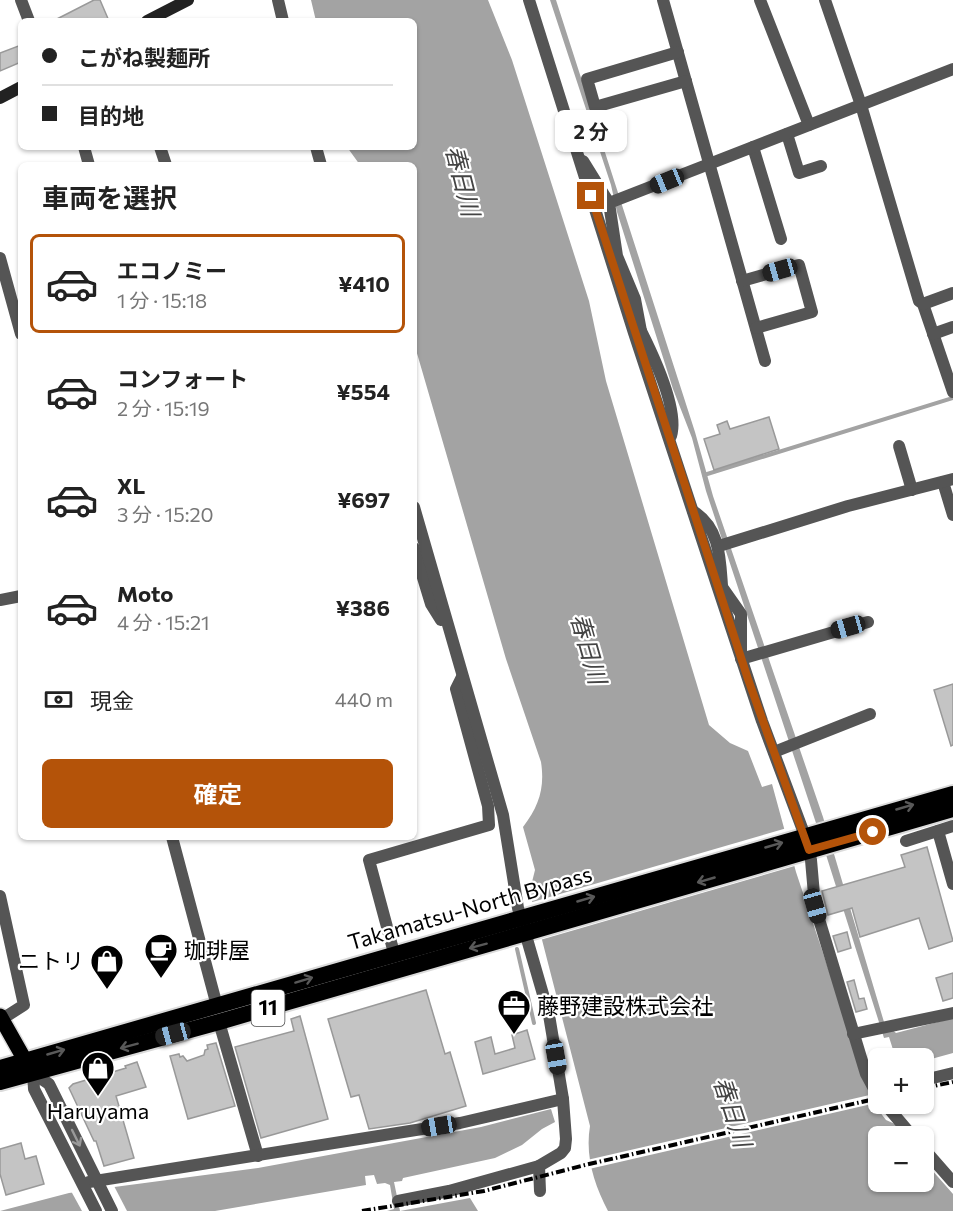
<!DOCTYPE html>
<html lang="ja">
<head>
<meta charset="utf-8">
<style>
	:root { --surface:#fff; --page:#f6f6f6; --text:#222; --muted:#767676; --line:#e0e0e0; --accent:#b45309 }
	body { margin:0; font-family:Commissioner,"Noto Sans JP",sans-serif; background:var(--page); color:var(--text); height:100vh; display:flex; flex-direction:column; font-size:22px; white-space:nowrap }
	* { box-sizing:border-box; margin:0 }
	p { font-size:20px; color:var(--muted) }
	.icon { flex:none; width:33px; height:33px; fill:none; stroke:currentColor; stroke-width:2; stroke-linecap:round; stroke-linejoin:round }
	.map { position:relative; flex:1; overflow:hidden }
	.side { position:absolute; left:18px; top:162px; width:399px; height:678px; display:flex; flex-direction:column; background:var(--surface); border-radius:9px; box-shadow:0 2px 4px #0004 }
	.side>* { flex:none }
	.hud { position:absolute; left:18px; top:18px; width:399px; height:132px; border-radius:9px; box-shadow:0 2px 4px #0004; display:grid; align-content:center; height:132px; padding:0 24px; background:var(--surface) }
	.controls { position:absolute; left:868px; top:1048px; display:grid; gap:12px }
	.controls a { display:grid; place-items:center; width:66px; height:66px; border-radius:9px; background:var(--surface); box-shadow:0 2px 4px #0004; font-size:30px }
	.end { position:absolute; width:27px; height:27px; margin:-14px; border:8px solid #b45309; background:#fff; box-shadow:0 0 0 3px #fff }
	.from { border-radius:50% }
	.bubble { position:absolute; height:42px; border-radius:9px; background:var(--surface); box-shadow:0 2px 4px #0004; font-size:20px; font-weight:700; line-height:42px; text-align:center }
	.car { position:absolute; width:18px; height:36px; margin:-18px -9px; border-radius:8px; box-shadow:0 0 4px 2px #0007; background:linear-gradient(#222 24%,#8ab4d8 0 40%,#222 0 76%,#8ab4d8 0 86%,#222 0) }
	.hud b { display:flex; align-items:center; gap:21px; height:57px; font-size:22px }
	.hud b+b { border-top:2px solid var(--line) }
	.hud i { width:15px; height:15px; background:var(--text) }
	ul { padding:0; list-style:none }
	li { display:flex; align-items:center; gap:18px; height:99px; margin:0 12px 9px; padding:0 12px; border:3px solid transparent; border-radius:9px }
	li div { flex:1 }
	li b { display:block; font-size:22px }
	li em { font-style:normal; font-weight:700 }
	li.active { border-color:var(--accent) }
	li>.icon { width:54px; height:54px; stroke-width:1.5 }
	h2 { padding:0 24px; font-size:27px; line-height:72px }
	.pay { display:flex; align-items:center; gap:15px; height:66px; padding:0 24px; font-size:22px }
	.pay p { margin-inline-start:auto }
	.action { display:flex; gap:12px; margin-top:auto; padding:12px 24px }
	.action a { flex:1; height:69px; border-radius:9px; background:var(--accent); color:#fff; font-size:24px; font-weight:700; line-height:69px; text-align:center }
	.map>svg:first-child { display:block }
	.water { fill:#a3a3a3 }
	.pier { fill:#fff }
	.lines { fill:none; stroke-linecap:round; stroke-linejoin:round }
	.stream { stroke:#a3a3a3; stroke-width:4 }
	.building { fill:#c4c4c4; stroke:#999; stroke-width:1.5 }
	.primary-casing { stroke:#dbdbdb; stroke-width:18 }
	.trunk-casing { stroke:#dbdbdb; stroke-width:20 }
	.minor { stroke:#555; stroke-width:12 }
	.tertiary { stroke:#555; stroke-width:12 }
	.secondary { stroke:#222; stroke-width:12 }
	.primary { stroke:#000; stroke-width:15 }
	.trunk { stroke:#000; stroke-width:16 }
	.rail { stroke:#000; stroke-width:4; stroke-dasharray:9 3 1.5 3; stroke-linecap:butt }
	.oneway { stroke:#595959 }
	.oneway2 { stroke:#999 }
	.route { stroke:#b45309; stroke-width:8 }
	.labels { text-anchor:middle; stroke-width:4.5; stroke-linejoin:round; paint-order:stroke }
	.shield { fill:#fff; stroke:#4c4c4c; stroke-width:1.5 }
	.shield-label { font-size:21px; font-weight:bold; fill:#000 }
	.street-label { font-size:22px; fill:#000; stroke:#fff }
	.poi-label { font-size:22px; fill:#000; stroke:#fff; text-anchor:start }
	.water-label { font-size:24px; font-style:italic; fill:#444; stroke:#fff }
</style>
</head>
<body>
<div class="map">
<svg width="953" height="1211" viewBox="0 0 953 1211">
	<rect width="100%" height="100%" fill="#fff"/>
	<g class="water">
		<path d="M311 0H488L512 60 589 301 606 381 709 725 730 743 748 751 762 787 772 784 796 872 873 1103 886 1120 895 1124 906 1137H879V1182H924V1161L953 1194V1211H608C594 1184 585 1156 590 1126L532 901 530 890 535 870 523 827C539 806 545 788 541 762L506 659 414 343V165H360L347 147H414V21H316Z"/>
		<polygon points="550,0 556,0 695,432 713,496 823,817 884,1022 896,1033 953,1018 953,1053 924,1061 924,1059 896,1059 889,1037 884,1038 815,820 706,491 692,438 673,389 617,212 611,185"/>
		<polygon points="551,1109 555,1122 542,1129 522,1145 495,1158 403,1178 402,1181 394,1182 400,1211 470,1198 478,1211 387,1211 394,1209 390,1185 385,1183 377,1184 374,1175 365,1176 366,1185 215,1211 0,1211 69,1193 258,1168 481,1127"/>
	</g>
	<g class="pier">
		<polygon points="787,828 798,865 540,940 529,903"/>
		<polygon points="874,1094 876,1103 589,1169 587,1160"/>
		<polygon points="113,1184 127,1211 82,1211 71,1191"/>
	</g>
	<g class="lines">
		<g class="stream">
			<polyline points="704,475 953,398"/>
			<polyline points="517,949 534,1023"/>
		</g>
	</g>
	<g class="building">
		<polygon points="94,0 100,0 109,21 53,21"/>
		<polygon points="21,45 21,62 0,71 0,53"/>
		<polygon points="769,417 779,449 714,470 704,439 720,434 717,425 727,421 730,429"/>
		<polygon points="953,684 953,745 951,746 934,690"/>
		<polygon points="927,847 953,941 929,949 919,918 860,937 852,908 828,915 822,891 905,867 901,855"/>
		<polygon points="847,932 851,948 838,952 833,936"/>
		<polygon points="953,973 953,998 943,1001 936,978"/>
		<polygon points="854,980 859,999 864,998 867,1009 856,1012 847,982"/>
		<polygon points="426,990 445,1054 450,1052 466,1106 410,1123 369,1129 359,1095 351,1097 328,1019"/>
		<polygon points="300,1016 328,1119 261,1138 235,1047 294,1031 291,1019"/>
		<polygon points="527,1030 535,1059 483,1074 475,1042 491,1037 495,1054 515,1048 512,1035"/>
		<polygon points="216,1043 235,1106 188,1119 170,1056 179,1054 180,1057 183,1056 187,1061 204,1055 205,1050 208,1049 207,1045"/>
		<polygon points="137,1062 146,1087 116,1096 134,1158 104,1166 96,1141 94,1141 69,1088 73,1084 126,1068 125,1066"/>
		<polygon points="21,1143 25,1159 36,1156 44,1184 6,1195 0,1174 0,1149"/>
	</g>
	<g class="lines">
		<defs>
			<polyline id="primary" points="0,1016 31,1071"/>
			<g id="trunk">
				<polyline points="0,1068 953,794"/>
				<polyline points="0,1082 219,1022 953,809"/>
			</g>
		</defs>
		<use href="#primary" class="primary-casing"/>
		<use href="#trunk" class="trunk-casing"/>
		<g class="minor">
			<polyline points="21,0 29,21"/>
			<polyline points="278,0 283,21"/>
			<polyline points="529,0 634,333 718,588 762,721 805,836 811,860 815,906 866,1074 879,1098"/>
			<polyline points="663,0 765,361"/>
			<polyline points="760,0 809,125"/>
			<polyline points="825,0 861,105 919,301 923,304 953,392"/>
			<polyline points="678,52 587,79 595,107 686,81"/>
			<polyline points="787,134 799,173 821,166"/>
			<polyline points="84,147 89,165"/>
			<polyline points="160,147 166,165"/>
			<polyline points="316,147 321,165"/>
			<polyline points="753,147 781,239"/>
			<polyline points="583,161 609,203 617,256 635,299 641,331"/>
			<polyline points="609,203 953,69"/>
			<polyline points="0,258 21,334"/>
			<polyline points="742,281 799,265 812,312 756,328"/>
			<polyline points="923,304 953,293"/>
			<path d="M635 333 641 331C653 355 679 410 671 436"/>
			<polyline points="933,334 953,327"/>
			<polyline points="899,446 912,490"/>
			<polyline points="943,482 953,515"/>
			<path d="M693 511C720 528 720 558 722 586"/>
			<polyline points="719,546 848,506 953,479"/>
			<polyline points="414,548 431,604 441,620"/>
			<polyline points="722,587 741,614 741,659 868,622"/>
			<polyline points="0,600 21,596"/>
			<polyline points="774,752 870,714"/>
			<polyline points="938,831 953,884"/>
			<polyline points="172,837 217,1006"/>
			<polyline points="906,841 953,826"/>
			<polyline points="0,896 24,1005 2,1019"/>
			<polyline points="394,953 369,860 489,825 488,806 456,689 462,677"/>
			<polyline points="219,1022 258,1156"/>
			<polyline points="853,1034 953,1013"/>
			<polyline points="924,1080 953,1073"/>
			<polyline points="885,1104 913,1137"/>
			<polyline points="924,1149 953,1182"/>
			<polyline points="539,1166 540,1191"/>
			<polyline points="89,1182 460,1123 563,1099"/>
			<polyline points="398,1201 449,1191 539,1166 561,1153 565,1148 566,1139 563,1099 549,1015 518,908 503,815 414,507"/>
		</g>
		<g class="tertiary">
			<polyline points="33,1073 49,1084 112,1211"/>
			<polyline points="33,1073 34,1089 96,1211"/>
		</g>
		<g class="secondary">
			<polyline points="147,21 188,0"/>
			<polyline points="0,98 21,87"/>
		</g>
		<use href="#primary" class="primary"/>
		<use href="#trunk" class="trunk"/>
		<g class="rail">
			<polyline points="924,1088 953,1082"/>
			<polyline points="362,1211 484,1191 585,1165 879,1098"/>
		</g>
	</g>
	<defs><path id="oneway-shaft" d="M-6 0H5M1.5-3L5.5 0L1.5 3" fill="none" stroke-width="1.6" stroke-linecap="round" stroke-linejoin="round" transform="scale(1.5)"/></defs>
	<g class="oneway">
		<use href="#oneway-shaft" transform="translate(905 807) rotate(-16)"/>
		<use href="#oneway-shaft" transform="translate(774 845) rotate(-16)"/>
		<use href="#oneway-shaft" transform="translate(706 880) rotate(164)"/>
		<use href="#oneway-shaft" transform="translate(586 899) rotate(-16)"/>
		<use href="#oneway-shaft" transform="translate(478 946) rotate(165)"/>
		<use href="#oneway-shaft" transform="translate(304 980) rotate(-17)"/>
		<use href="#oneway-shaft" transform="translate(129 1046) rotate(165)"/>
		<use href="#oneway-shaft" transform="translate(56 1052) rotate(-16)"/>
	</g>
	<use class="oneway2" href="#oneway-shaft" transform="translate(76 1138) rotate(64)"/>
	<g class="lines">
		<polyline class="route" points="591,196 748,679 809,850 873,832"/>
	</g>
	<defs>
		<symbol id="cafe-pin" viewBox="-11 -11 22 30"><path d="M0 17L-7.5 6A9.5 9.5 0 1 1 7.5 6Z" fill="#000" stroke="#fff"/><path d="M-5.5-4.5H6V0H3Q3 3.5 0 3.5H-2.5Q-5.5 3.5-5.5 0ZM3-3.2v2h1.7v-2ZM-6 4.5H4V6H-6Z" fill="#fff"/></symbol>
		<symbol id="shop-pin" viewBox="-11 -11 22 30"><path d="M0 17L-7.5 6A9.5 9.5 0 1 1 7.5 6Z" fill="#000" stroke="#fff"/><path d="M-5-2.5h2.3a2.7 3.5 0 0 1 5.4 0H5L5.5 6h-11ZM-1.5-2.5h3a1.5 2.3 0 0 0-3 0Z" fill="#fff"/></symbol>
		<symbol id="office-pin" viewBox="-11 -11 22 30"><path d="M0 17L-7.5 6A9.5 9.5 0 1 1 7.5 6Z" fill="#000" stroke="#fff"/><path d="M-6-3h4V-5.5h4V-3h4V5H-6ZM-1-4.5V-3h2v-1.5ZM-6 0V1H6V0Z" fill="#fff"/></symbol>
	</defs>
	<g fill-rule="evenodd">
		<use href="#cafe-pin" x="142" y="931" width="38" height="52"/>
		<use href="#shop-pin" x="88" y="942" width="38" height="52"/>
		<use href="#office-pin" x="495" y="987" width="38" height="52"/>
		<use href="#shop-pin" x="79" y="1049" width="38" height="52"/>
	</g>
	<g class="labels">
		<rect class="shield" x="251.5" y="990" width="33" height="36" rx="4.5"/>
		<g class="shield-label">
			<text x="268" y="1015">11</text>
		</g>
		<g class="street-label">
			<text transform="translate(470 908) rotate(-16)" y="8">Takamatsu-North Bypass</text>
		</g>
		<g class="poi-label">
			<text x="184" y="958">珈琲屋</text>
			<text x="84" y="969" text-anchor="end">ニトリ</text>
			<text x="537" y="1014">藤野建設株式会社</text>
			<text x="98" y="1119" text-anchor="middle">Haruyama</text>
		</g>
		<g class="water-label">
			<text transform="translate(462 181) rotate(76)" y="8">春日川</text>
			<text transform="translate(588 649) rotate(74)" y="8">春日川</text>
			<text transform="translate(732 1112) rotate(72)" y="8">春日川</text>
		</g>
	</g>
</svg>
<div class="controls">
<a>+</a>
<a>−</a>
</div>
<i class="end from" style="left:873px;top:832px"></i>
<i class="end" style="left:591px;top:196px"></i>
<div class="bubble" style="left:555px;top:110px;width:72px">2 分</div>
<i class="car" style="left:667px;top:181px;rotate:248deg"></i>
<i class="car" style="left:780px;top:270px;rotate:254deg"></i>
<i class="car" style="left:848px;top:627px;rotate:254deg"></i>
<i class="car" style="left:815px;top:906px;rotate:164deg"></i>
<i class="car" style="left:173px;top:1034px;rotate:255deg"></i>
<i class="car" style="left:556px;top:1057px;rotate:170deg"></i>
<i class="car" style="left:439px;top:1126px;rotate:261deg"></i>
<div class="hud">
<b><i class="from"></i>こがね製麺所</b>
<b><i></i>目的地</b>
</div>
<section class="side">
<h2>車両を選択</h2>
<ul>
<li class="active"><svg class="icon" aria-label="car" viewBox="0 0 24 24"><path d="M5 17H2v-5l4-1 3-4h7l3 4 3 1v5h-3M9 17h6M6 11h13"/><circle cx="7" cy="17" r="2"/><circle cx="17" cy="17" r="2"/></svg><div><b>エコノミー</b><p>1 分 · 15:18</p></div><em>¥410</em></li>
<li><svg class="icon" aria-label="car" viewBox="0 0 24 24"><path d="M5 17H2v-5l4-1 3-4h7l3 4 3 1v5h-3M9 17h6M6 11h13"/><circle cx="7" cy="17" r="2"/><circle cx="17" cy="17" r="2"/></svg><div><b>コンフォート</b><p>2 分 · 15:19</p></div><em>¥554</em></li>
<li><svg class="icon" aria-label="car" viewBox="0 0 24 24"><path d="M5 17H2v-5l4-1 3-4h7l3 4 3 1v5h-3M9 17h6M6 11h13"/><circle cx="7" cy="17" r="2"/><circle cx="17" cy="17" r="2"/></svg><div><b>XL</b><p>3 分 · 15:20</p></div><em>¥697</em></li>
<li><svg class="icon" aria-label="car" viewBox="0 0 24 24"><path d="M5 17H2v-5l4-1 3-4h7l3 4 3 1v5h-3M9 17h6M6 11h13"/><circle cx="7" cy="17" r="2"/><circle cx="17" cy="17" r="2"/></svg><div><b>Moto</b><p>4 分 · 15:21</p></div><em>¥386</em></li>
</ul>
<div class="pay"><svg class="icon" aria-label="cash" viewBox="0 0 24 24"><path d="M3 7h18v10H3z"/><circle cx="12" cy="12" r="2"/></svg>現金<p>440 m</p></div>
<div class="action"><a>確定</a></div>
</section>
</div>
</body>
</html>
